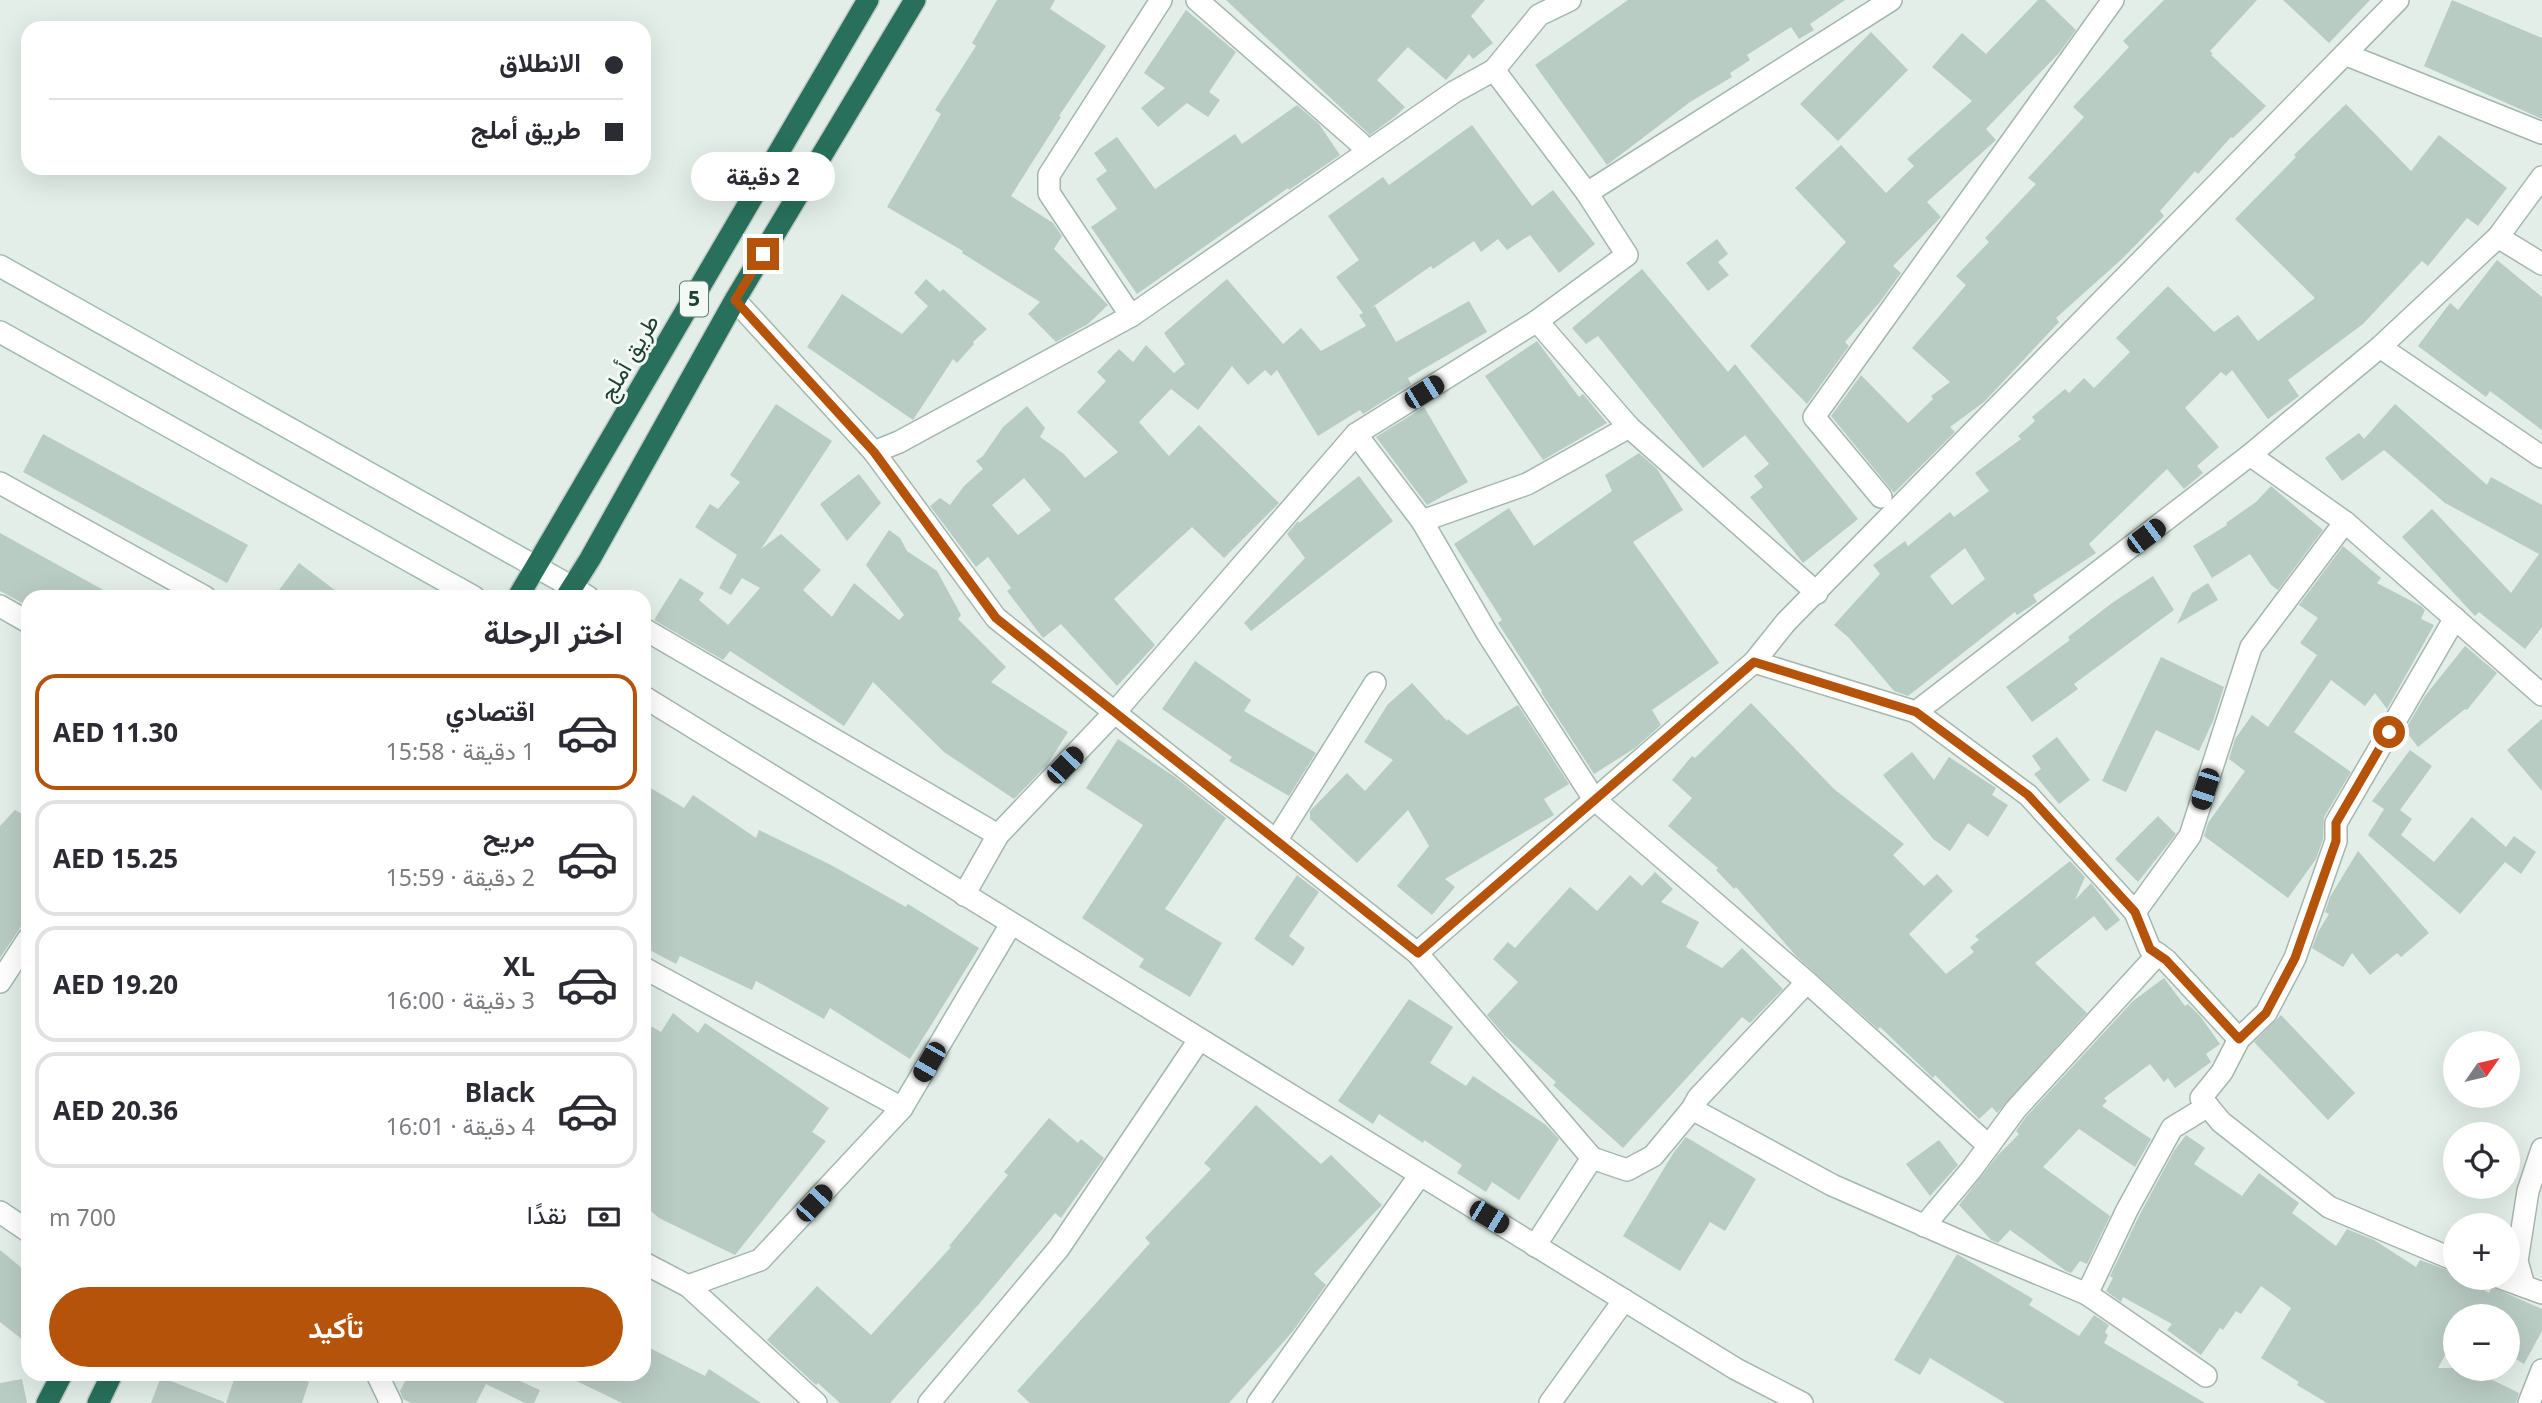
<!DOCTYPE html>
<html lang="ar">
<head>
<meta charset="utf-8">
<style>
	:root { --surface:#fff; --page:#f2f2f3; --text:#2b2b33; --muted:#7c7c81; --line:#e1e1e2; --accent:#b45309 }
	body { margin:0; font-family:"Noto Sans",Vazirmatn,sans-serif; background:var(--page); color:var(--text); direction:rtl; height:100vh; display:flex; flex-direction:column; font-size:26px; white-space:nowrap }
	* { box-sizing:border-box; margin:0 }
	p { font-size:23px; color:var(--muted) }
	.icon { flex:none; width:38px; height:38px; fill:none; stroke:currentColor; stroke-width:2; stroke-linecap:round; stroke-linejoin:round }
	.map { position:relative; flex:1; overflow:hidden; direction:ltr }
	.drawer { position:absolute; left:21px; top:590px; width:630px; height:791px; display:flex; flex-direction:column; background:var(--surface); border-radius:21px; box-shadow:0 7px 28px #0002; direction:rtl }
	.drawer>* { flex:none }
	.guide { position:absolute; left:21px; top:21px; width:630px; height:154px; border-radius:21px; box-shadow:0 7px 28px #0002; direction:rtl; display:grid; align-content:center; height:154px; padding:0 28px; background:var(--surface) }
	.needle { width:46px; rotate:56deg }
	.controls { position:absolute; left:2443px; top:1031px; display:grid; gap:14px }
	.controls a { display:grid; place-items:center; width:77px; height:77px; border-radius:50%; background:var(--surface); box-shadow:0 7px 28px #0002; font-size:35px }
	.end { position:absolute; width:32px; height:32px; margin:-16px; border:9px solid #b45309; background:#fff; box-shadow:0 0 0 4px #fff }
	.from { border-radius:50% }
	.bubble { position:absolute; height:49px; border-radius:24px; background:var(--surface); box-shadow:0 7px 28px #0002; font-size:23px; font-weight:700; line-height:49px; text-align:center; direction:rtl }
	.car { position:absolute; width:21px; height:42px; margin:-21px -10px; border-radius:9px; box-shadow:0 0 5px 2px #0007; background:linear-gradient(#222 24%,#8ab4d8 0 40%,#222 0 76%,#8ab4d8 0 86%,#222 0) }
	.guide b { display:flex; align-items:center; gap:24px; height:66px; font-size:26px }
	.guide b+b { border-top:2px solid var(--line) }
	.guide i { width:18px; height:18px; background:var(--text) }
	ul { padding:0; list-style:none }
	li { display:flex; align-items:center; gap:21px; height:116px; margin:0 14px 10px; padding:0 14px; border:4px solid var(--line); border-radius:21px }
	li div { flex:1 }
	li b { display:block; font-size:26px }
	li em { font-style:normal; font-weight:700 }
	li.selected { border-color:var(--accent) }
	li>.icon { width:63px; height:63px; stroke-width:1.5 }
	h2 { padding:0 28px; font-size:32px; line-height:84px }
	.pay { display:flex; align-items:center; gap:18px; height:77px; padding:0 28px; font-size:26px }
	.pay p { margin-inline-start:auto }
	.primary-button { display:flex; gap:14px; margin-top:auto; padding:14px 28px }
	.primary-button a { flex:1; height:80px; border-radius:42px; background:var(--accent); color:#fff; font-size:28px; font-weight:700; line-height:80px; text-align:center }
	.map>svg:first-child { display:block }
	.building { fill:#b9ccc3; fill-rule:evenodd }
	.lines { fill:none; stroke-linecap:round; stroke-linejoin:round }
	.street-casing { stroke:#a4b7ae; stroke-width:24 }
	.secondary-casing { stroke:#9fbbae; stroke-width:24 }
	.highway-casing { stroke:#c0cac6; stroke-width:24 }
	.street { stroke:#fff; stroke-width:21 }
	.secondary { stroke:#fff; stroke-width:21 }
	.highway { stroke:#28705b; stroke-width:21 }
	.route { stroke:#b45309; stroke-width:9 }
	.labels { text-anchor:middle; stroke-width:6; stroke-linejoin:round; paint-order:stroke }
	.shield { fill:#f3faf6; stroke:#5f786f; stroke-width:2 }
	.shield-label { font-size:21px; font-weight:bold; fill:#1f4135 }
	.street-label { font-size:23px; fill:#1f4135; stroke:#f3faf6 }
</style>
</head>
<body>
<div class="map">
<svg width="2542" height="1403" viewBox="0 0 2542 1403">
	<rect width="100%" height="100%" fill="#e2eee7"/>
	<g class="building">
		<polygon points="997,0 1055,0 1050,9 1106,46 1059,116 1061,117 1011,196 1053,223 1062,236 1054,249 1108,305 1088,324 1056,342 1028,314 1040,302 962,253 963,251 887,207 941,114 935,110 976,46 972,43"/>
		<polygon points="1226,0 1485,0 1471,16 1493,43 1473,59 1469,54 1446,80 1408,47 1377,80 1405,107 1397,115 1370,135"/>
		<polygon points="1628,0 1845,0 1810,24 1814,30 1799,39 1791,27 1747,55 1750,60 1730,73 1732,77 1690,102 1607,165 1535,65"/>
		<polygon points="2038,0 2045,0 2076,30 2059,53 1986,129 1996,140 1927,202 1941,217 1893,266 1901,273 1880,302 1845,342 1849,346 1807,404 1750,346 1846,242 1795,188 1841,145 1886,193 1914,166 1907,159 1972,101 1932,67 1962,33 1986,54"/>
		<polygon points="2164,0 2257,0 2210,51 2213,54 2211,55 2266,106 2233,138 2231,137 2198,174 2195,171 2160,211 2164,216 2123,258 2056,318 2059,322 1984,402 1950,427 1955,432 1894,493 1831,416 1861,375 1908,423 1933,399 1931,396 1950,382 1912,348 1966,285 1956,276 1989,242 1985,238 2036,184 2028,178 2084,117 2073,107 2129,47 2123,41"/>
		<polygon points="2283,0 2370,0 2329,43"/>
		<polygon points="2452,0 2542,38 2542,119 2424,66"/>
		<polygon points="1186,10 1236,52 1209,92 1220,100 1208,117 1187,103 1158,127 1141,108 1165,88 1144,73"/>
		<polygon points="1871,32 1908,70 1838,141 1800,104"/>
		<path d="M2346 104 2411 171 2439 135 2507 188 2478 226 2467 218 2428 266 2422 261 2363 324 2288 380 2299 396 2268 419 2232 370 2226 376 2221 372 2185 408 2219 447 2197 466 2203 473 2184 489 2167 469 2089 544 2096 553 2033 595 2037 602 2017 615 2015 612 1908 696 1894 691 1849 638 1834 625 1880 574 1873 565 1905 541 1908 546 1950 512 1954 517 1989 491 1975 473 2021 439 2018 436 2035 421 2032 417 2065 389 2069 393 2084 378 2094 388 2130 352 2116 338 2168 286 2214 332 2238 315 2258 341 2315 298 2235 219 2296 157 2294 155ZM1965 548 1985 579 1952 605 1930 576Z"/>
		<polygon points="1297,105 1319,124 1340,155 1289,190 1288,188 1137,294 1091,227 1117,209 1096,179 1107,171 1094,153 1117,137 1155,189 1235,134 1242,144"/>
		<path d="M1472 125 1532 206 1553 190 1595 244 1559 273 1530 235 1507 250 1498 239 1481 252 1474 241 1433 269 1431 266 1371 308 1375 306 1396 342 1469 301 1487 332 1408 378 1411 384 1363 414 1360 410 1318 436 1277 370 1271 376 1265 370 1248 385 1232 366 1198 410 1171 389 1139 422 1169 456 1199 425 1279 503 1224 558 1192 527 1114 599 1155 645 1117 686 1061 624 1043 638 1007 591 1011 588 988 557 976 567 930 506 940 498 950 505 964 486 983 469 976 461 983 456 1003 427 1027 406 1045 428 1040 437 1064 454 1085 478 1118 452 1077 412 1106 381 1097 372 1119 349 1133 362 1146 345 1174 373 1185 364 1164 333 1227 279 1283 344 1301 328 1321 351 1366 326 1359 315 1363 313 1336 277 1359 260 1328 216 1383 177 1389 185ZM1024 478 1051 510 1018 535 992 505Z"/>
		<polygon points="1717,239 1728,254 1718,262 1729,275 1708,291 1686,263"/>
		<polygon points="2497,260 2542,297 2542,430 2490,391 2486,397 2418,346 2450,303 2458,310"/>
		<polygon points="1642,269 1728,372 1735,364 1858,519 1803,563 1750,497 1763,487 1754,476 1769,464 1745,435 1703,468 1598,336 1586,344 1572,328"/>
		<polygon points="926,279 940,292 943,289 987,329 973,342 974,344 957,363 953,359 913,420 807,347 842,294 902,334 928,306 914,293"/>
		<polygon points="1537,341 1579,397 1583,394 1607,423 1543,460 1485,376"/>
		<polygon points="776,404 832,441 761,549 781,534 821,570 803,590 832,617 854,583 899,620 904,615 866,565 889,530 900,538 907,551 937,571 961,615 958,619 1006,667 991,682 1068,732 1047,765 1014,799 944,752 873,682 844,726 730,651 723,660 654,620 680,578 704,593 699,600 728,625 760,588 742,578 731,595 719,588 737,555 695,527 710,504 718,509 740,482 730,475"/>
		<polygon points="2395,404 2487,485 2491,477 2542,505 2542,627 2525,649 2479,612 2475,616 2402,537 2432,509 2511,593 2539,554 2445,503 2384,450 2342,481 2325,458 2359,433 2364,439"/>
		<polygon points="1424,407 1468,482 1427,505 1376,437"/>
		<polygon points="43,434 248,545 227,583 23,472"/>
		<polygon points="1639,453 1657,469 1683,510 1633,542 1719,663 1652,710 1661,725 1635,748 1594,774 1541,692 1542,691 1498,623 1502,620 1454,544 1509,508 1534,546 1612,491 1605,475"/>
		<polygon points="859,474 881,503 847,541 820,504"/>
		<polygon points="1359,476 1393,521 1251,631 1244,623 1305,558 1287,534 1298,521 1299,523"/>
		<polygon points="2271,486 2323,530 2278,590 2271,585 2250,554 2212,578 2193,546 2227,525 2226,523 2256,502"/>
		<polygon points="0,533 116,597 28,597 28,606 0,591"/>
		<polygon points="2343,546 2381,578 2377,583 2421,606 2425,610 2421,619 2434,625 2387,709 2375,693 2365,706 2331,680 2294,732 2351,772 2324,817 2323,839 2316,859 2288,898 2204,836 2208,823 2245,771 2229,759 2235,739 2252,715 2268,727 2317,655 2300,643 2318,618 2299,605"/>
		<polygon points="299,563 344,597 274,597"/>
		<polygon points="2153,576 2174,610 2074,684 2078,689 2032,722 2006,687 2070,640 2068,637 2112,603"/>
		<polygon points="2208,583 2218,600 2177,624 2192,593"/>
		<polygon points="2465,646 2497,673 2467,710 2465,709 2418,747 2405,730 2425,696"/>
		<polygon points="2161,657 2224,687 2213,721 2199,751 2156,730 2126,792 2102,781"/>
		<polygon points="1195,661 1251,700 1244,711 1316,753 1289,796 1229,761 1232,757 1162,709"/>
		<polygon points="1412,683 1447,721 1448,719 1467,735 1518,705 1569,784 1544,799 1554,815 1445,879 1455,887 1432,915 1397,886 1429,846 1408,810 1357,863 1310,819 1310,811 1347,773 1365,791 1393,760 1364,742 1388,704"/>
		<polygon points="1751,703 1834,789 1904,844 1893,855 1924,886 1937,874 1953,891 1909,934 1946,974 1974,952 1970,947 1979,940 1975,936 2070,861 2085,877 2075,900 2091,883 2120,920 2106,931 2094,916 2035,963 2087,1013 1997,1113 1992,1107 1979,1119 1935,1075 1933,1078 1880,1027 1878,1029 1796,956 1736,887 1734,889 1716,870 1718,868 1668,826 1692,798 1672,780 1692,756 1695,758"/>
		<polygon points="2542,719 2542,791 2507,750"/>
		<polygon points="2057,737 2090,780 2059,804 2034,774 2041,769 2032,756"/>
		<polygon points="1118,739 1175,777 1226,818 1165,909 1222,943 1190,997 1139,967 1144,959 1082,918 1143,825 1086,788"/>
		<polygon points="2410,750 2432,766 2400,810 2412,819 2401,835 2434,862 2472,817 2506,847 2514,836 2536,852 2521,874 2505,862 2460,914 2368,835 2384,809 2372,801"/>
		<polygon points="1912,752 1934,780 1949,757 1996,788 1992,795 2008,805 1988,837 1968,823 1950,851 1933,839 1883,775"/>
		<polygon points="644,784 684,808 693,795 756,838 759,830 831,865 906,907 908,904 979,948 910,1059 830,1008 824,1019 756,981 752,990 680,956 676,964 644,947"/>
		<polygon points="15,810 28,817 28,916 0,958 0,826"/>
		<polygon points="2158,816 2176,834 2138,882 2115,859"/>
		<polygon points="2358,851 2429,933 2401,957 2397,953 2370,975 2352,953 2343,967 2312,948 2318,932 2329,914 2325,912 2330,897"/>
		<polygon points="1655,872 1673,889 1661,902 1699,922 1686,947 1722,968 1742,948 1783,989 1750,1023 1742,1017 1623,1148 1553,1085 1556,1082 1505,1036 1487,1015 1518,982 1493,959 1508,942 1515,948 1570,887 1597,911 1630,875 1642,886"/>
		<polygon points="1297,875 1319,892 1289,936 1305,948 1293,966 1254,939"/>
		<polygon points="2164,978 2185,1006 2188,1004 2200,1016 2220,1044 2206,1054 2211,1062 2175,1088 2168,1078 2164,1082 2150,1064 2104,1098 2107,1101 2102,1106 2151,1139 2135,1167 2079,1129 2043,1167 2110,1216 2087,1264 2080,1261 2071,1273 2066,1271 2010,1230 1998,1243 1991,1240 1959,1205 1998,1155 2019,1134 2016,1131 2026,1117 2133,1001"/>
		<polygon points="1409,999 1453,1027 1430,1063 1466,1086 1473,1076 1546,1125 1559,1139 1519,1200 1492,1182 1486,1192 1457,1173 1462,1165 1424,1140 1423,1143 1379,1114 1373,1124 1338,1101"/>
		<polygon points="673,1013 698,1033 705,1023 829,1108 812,1132 826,1141 735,1255 659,1218 644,1205 644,1022 661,1032"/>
		<polygon points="2281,1015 2355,1093 2328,1120 2254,1042"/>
		<polygon points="1256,1105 1321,1164 1331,1155 1382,1205 1314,1274 1326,1285 1293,1331 1229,1403 1030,1403 1017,1391 1150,1243 1145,1238 1211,1169 1204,1163"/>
		<polygon points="1049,1118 1078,1143 1081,1139 1104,1158 1061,1218 1055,1213 979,1304 890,1403 840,1403 818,1383 816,1385 767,1340 817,1286 871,1335 951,1247 949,1246 1008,1175 1004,1172"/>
		<polygon points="2186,1135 2205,1148 2194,1164 2242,1196 2259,1173 2299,1203 2292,1213 2336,1246 2347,1229 2374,1240 2416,1267 2420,1260 2455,1273 2455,1278 2464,1278 2489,1293 2492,1287 2542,1309 2542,1331 2524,1364 2508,1354 2508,1316 2455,1316 2455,1337 2438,1368 2468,1368 2519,1393 2516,1403 2327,1403 2297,1385 2299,1382 2261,1358 2291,1308 2261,1286 2241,1314 2236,1311 2223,1330 2220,1328 2201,1355 2167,1330 2172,1324 2123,1297 2121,1302 2106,1291 2113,1278 2110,1276 2139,1216 2174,1151"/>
		<polygon points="1686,1137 1756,1179 1725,1231 1710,1222 1680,1271 1623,1236 1674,1152"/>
		<polygon points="1939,1140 1958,1165 1930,1196 1906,1164"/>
		<polygon points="0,1250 28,1273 28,1344 0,1322"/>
		<polygon points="1957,1254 2033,1299 2029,1305 2079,1336 2094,1315 2109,1325 2105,1332 2108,1335 2104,1343 2205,1403 2005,1403 1930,1358 1920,1375 1894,1360"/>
		<polygon points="644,1345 705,1376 709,1369 761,1403 622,1403 562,1374 644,1374"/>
		<polygon points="236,1374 287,1374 309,1382 302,1403 226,1403"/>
		<polygon points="409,1374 504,1374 540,1390 534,1403 525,1403 486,1384 476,1403 411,1403 403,1399 400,1391"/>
		<polygon points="161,1377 224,1402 224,1403 151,1403"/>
		<polygon points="22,1379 27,1403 0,1403 0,1383"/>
	</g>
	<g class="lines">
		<defs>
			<g id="street">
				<polyline points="1197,0 1360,143"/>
				<polyline points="2347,55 2542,133"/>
				<polyline points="1494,70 1539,15 1570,0"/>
				<polyline points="1587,193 1891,0"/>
				<polyline points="2498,237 2542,264"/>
				<polyline points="735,300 874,452 996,618 1417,953 1592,1158 1535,1246"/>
				<polyline points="1131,316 1049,193 1049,175 1161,0"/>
				<polyline points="1537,321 1629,427 1817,593"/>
				<polyline points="2380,347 2542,457"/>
				<polyline points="1356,434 1422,521 1487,633 1594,799 1807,982 1989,1146"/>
				<polyline points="874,452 899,442 1131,316 1454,92 1494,70 1587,193 1627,255 1537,321 1356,434 1115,712 998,835 964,895"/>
				<polyline points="2250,455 2345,522 2542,695"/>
				<polyline points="0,483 205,597"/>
				<polyline points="1881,497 1814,417 2113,0"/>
				<polyline points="1422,521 1527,484 1629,427"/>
				<polyline points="572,587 588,597"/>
				<polyline points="0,606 28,622"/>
				<polyline points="2455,618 2336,823 2336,841 2295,958 2266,1013 2239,1039 2222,1072 2201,1098 2221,1122 2329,1207 2455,1260"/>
				<polyline points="644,629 998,835"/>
				<polyline points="1754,662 1916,712 2250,455 2380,347 2498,237 2542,177"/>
				<polyline points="644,697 1736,1369 1802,1403"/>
				<polyline points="1916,712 2028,795 2135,912 2150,949 2158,954"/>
				<polyline points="1276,841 1375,683"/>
				<polyline points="2135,912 2190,836 2251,647 2345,522"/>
				<polyline points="1417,953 1754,662 1786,622 2398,0"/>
				<polyline points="644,968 902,1108"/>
				<polyline points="0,982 28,939"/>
				<polyline points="1692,1109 1698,1098 1807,982"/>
				<polyline points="1592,1158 1627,1170 1653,1156 1692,1109 1832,1185 1955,1239 2087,1294 2127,1210 2172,1128 2208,1106"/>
				<polyline points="0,1212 28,1231"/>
				<polyline points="1924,1226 1971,1170 2016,1109 2158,954 2166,960 2239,1039"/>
				<polyline points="644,1263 688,1286 760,1260 902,1108 1011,924"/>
				<polyline points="2501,1278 2542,1293"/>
				<polyline points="688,1286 816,1403"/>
				<polyline points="2524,1286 2517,1261 2528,1191 2542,1149"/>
				<polyline points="2087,1294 2206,1376"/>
				<polyline points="377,1374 391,1403"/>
				<polyline points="929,1403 1059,1248 1199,1040"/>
				<polyline points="1258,1403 1420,1175"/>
				<polyline points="1550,1403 1624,1300"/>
				<polyline points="2529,1403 2542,1370"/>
			</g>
			<g id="secondary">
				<polyline points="0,266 572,587"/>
				<polyline points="0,332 474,597"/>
			</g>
			<g id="highway">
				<polyline points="518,597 868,0"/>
				<polyline points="566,597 590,559 735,300 915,0"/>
				<polyline points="47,1403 62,1374"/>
				<polyline points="98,1403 112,1374"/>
			</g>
		</defs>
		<use href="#street" class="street-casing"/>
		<use href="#secondary" class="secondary-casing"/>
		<use href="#highway" class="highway-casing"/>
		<use href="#street" class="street"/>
		<use href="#secondary" class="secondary"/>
		<use href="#highway" class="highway"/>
	</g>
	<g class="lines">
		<polyline class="route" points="763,254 735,300 874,452 996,618 1418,953 1754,662 1916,712 2028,795 2135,912 2150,949 2166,960 2239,1039 2266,1013 2295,958 2336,841 2336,823 2389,732"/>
	</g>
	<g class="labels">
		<rect class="shield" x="680" y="281.5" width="28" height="35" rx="5"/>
		<g class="shield-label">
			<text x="694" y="306">5</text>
		</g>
		<g class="street-label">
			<text transform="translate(629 358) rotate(-60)" y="8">طريق أملج</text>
		</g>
	</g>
</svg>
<div class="controls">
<a><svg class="needle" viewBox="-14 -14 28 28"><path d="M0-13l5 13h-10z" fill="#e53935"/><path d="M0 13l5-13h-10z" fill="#7c7c81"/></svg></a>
<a><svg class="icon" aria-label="locate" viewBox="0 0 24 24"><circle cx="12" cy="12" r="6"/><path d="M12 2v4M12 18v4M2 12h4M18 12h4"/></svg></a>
<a>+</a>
<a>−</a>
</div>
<i class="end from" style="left:2389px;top:732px"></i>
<i class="end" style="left:763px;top:254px"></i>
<div class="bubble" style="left:691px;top:152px;width:144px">2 دقيقة</div>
<i class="car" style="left:1424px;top:392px;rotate:58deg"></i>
<i class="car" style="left:2146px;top:536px;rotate:53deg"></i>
<i class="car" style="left:1065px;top:765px;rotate:44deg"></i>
<i class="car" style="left:2205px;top:789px;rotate:198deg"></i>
<i class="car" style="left:929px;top:1062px;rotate:210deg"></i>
<i class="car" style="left:814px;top:1203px;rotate:43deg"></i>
<i class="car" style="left:1489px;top:1217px;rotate:121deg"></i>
<div class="guide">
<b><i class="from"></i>الانطلاق</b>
<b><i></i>طريق أملج</b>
</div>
<section class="drawer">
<h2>اختر الرحلة</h2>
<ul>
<li class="selected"><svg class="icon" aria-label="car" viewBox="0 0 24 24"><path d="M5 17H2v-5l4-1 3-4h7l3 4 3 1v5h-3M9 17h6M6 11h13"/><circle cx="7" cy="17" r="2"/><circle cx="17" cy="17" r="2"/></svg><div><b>اقتصادي</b><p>1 دقيقة · 15:58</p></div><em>AED 11.30</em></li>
<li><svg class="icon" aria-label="car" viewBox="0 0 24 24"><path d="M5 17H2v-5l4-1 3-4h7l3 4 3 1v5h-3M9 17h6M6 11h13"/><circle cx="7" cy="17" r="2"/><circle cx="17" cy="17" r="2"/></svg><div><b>مريح</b><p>2 دقيقة · 15:59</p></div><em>AED 15.25</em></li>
<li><svg class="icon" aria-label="car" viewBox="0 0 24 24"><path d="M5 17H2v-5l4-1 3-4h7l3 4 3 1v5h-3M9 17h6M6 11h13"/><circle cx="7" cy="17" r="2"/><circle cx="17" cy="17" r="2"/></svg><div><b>XL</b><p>3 دقيقة · 16:00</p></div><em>AED 19.20</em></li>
<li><svg class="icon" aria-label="car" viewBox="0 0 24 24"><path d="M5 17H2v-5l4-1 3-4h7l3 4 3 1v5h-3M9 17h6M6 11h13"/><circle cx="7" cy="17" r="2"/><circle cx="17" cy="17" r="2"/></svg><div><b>Black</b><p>4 دقيقة · 16:01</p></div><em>AED 20.36</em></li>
</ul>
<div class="pay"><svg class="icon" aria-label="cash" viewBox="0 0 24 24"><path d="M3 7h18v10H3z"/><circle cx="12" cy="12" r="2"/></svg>نقدًا<p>700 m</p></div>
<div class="primary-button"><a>تأكيد</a></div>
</section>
</div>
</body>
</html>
